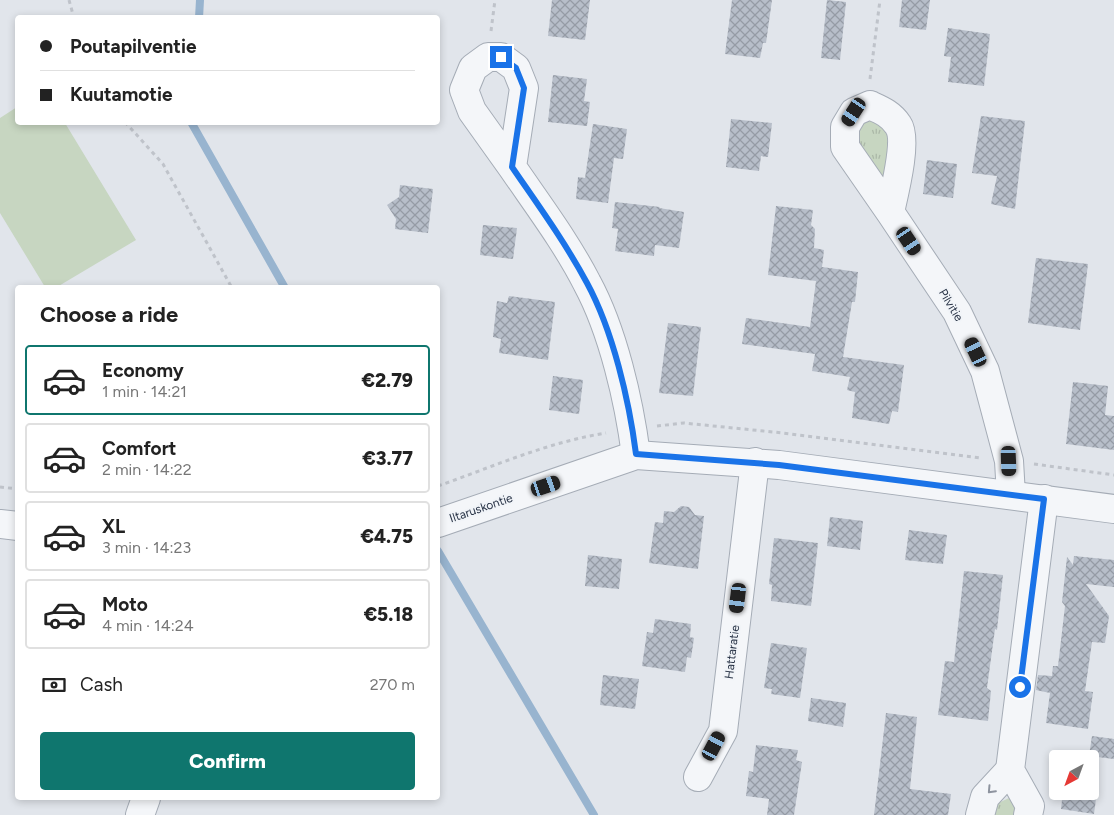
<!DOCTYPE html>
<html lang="en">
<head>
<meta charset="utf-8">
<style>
	:root { --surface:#fff; --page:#f6f6f6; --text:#222; --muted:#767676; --line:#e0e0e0; --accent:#0f766e }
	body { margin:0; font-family:Figtree,sans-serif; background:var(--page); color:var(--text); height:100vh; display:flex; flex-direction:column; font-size:19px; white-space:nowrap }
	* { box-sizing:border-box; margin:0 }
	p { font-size:16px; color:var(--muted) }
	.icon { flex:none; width:28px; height:28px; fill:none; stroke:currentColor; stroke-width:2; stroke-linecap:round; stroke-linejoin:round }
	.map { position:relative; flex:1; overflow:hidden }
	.details { position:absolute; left:15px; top:285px; width:425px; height:515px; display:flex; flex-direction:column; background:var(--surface); border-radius:5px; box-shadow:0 2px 8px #0003 }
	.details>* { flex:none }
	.guide { position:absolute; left:15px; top:15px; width:425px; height:110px; border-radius:5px; box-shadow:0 2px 8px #0003; display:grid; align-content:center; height:110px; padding:0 25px; background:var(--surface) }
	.needle { width:32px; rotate:221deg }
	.fabs { position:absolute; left:1049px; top:750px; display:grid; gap:10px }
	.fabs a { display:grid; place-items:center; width:50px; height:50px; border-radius:5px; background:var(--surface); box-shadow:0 2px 8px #0003; font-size:25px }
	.end { position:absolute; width:22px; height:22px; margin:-11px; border:6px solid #1a73e8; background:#fff; box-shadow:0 0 0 2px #fff }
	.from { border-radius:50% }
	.car { position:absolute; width:15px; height:30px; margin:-15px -8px; border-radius:6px; box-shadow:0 0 4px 1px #0007; background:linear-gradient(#222 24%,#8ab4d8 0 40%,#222 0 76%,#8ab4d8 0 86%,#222 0) }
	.guide b { display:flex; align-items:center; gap:18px; height:48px; font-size:19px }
	.guide b+b { border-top:1px solid var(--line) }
	.guide i { width:12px; height:12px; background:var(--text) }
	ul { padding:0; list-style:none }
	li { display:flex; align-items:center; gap:15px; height:70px; margin:0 10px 8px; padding:0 15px; border:2px solid var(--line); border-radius:5px }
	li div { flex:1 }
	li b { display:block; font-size:19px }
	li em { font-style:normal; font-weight:800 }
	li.on { border-color:var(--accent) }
	li>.icon { width:45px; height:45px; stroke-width:1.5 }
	h2 { padding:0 25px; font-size:22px; line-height:60px }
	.pay { display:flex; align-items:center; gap:12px; height:55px; padding:0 25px; font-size:19px }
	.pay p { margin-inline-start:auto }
	.button { display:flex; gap:10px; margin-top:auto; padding:10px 25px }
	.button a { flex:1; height:58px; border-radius:5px; background:var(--accent); color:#fff; font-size:20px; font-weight:800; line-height:58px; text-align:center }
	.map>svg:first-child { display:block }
	.grass { fill:url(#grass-tufts) }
	.pitch { fill:#c7d6c1 }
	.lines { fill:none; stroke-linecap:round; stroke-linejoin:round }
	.stream { stroke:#98b4cf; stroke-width:8 }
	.building { fill:url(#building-cross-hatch) }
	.minor-casing { stroke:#a5acb6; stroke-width:30 }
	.path { stroke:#bfc3ca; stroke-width:3; stroke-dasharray:4 4; stroke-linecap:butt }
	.minor { stroke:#f4f6f9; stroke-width:28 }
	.oneway { stroke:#8e949f }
	.route { stroke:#1a73e8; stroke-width:6 }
	.labels { text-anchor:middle; stroke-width:4; stroke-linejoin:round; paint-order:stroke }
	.street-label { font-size:12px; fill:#273245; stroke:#f1f4f8 }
</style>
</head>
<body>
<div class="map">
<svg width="1114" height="815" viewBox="0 0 1114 815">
	<defs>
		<pattern id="grass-tufts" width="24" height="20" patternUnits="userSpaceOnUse" patternTransform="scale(1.25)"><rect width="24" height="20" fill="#c7d6c1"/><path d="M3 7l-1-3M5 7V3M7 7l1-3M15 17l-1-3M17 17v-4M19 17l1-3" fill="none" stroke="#abb8a7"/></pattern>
		<pattern id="building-cross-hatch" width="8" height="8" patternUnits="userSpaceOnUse" patternTransform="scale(1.25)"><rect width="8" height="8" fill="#b7bec9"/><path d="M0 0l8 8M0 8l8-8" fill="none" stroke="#959ba5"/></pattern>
	</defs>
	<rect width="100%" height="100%" fill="#e1e5eb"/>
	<g class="grass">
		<polygon points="869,118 890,126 887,180 879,181 853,138 860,123"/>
		<polygon points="1009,798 1019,811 1018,815 992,815 994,805"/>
	</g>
	<polygon class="pitch" points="17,107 18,122 65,123 136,240 57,287 45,287 0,213 0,118"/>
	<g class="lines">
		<g class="stream">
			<polyline points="199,18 200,0"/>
			<polyline points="191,122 285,288"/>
			<polyline points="438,551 594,815"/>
		</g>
	</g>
	<g class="building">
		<polygon points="552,0 590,0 585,40 548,36"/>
		<polygon points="732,0 772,0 766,43 763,43 760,58 725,54"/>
		<polygon points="827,0 846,2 840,60 821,58"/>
		<polygon points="902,0 930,0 926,30 899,27"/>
		<polygon points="948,28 990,34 984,86 948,82 951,57 944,56"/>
		<polygon points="553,75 587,79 584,101 590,102 587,126 548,122"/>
		<polygon points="981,116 1025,121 1015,209 991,204 997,176 972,173"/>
		<polygon points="731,119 772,123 768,157 761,156 759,171 726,167"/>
		<polygon points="593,124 627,129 623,159 614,158 608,203 576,199 578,177 585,178"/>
		<polygon points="927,160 957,164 953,198 923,194"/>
		<polygon points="400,185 433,189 428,233 395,229 396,219 387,205 399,197"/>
		<polygon points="615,202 660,207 659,208 684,212 679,248 655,245 654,256 615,251 618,229 612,228"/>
		<polygon points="776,206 813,210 811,225 815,229 814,248 824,250 822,267 858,272 855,302 852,302 843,357 904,365 898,412 892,411 889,424 852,418 855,392 847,390 850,377 812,371 815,354 742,344 746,318 810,327 816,281 768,275"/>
		<polygon points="483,225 517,228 513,259 480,255"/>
		<polygon points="1036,258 1088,264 1080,330 1028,323"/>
		<polygon points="509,296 555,302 548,360 499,353 501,339 493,337 497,301 507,303"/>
		<polygon points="668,323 701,327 693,396 659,393"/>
		<polygon points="553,376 583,380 579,414 549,410"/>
		<polygon points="1073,382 1108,386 1105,415 1114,416 1114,450 1066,444"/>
		<polygon points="681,506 689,507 695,515 704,516 698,569 649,563 655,522 663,523 664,511 674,512"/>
		<polygon points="830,517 863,521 860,550 827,546"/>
		<polygon points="909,530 947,535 943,564 905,560"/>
		<polygon points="774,538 818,543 811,606 771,601 772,585 769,584"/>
		<polygon points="588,555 622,559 619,589 585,586"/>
		<polygon points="1074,556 1114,560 1114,587 1086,584 1109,616 1105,643 1092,642 1085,691 1093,692 1088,729 1046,723 1050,693 1036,690 1038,675 1052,676 1053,666 1058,666 1065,606 1062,602 1067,557 1073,565"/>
		<polygon points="964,571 1003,575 997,630 995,629 987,688 991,691 988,721 938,715 945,661 954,662"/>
		<polygon points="655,619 691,624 690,637 694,638 691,658 687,657 685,672 642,666 647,632 653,633"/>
		<polygon points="771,643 807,648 800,698 771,694 772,689 764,688"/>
		<polygon points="603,675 639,679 635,709 600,705"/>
		<polygon points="811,698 846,703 843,727 808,721"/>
		<polygon points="886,713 917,717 910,789 951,794 948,815 874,815"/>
		<polygon points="1092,736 1114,739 1114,759 1089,756"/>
		<polygon points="756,745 798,750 796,760 802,762 794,815 767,815 769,799 746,796 749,771 753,772"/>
		<polygon points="1063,791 1097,791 1094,814 1061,809"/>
	</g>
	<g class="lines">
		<defs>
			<g id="minor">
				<path d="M512 167 472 111 464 90 473 68 488 57H501L516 68 524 88 512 167C538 205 566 242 587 283 613 331 629 401 636 455"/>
				<path d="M890 212 845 147V127L854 112 870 105C881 110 891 114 898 125 908 139 894 194 890 212L957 312 985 371 1009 461 1011 495"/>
				<polyline points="438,523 636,455 779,465 1114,509"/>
				<polyline points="0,524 18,526"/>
				<polyline points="698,777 723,731 755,462"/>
				<polyline points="140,815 146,798"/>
				<polyline points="980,815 985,797 1010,770"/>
				<polyline points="1028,815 1030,806 1010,770 1044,499"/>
			</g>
		</defs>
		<use href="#minor" class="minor-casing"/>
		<g class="path">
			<polyline points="69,0 74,18"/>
			<polyline points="491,31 495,0"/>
			<polyline points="870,79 880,0"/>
			<polyline points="125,122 163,164 232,288"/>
			<polyline points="657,426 684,423 783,433 981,458"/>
			<polyline points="1034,464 1114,475"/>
			<path d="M438 486C492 467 548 442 606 433"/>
			<polyline points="0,487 18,489"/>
		</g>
		<use href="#minor" class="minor"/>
	</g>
	<defs><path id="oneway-chevron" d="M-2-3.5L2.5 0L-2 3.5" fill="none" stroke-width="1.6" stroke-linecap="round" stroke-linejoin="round" transform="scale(1.25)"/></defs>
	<use class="oneway" href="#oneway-chevron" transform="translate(991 790) rotate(133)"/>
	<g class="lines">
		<path class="route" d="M501 57 516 68 524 88 512 167C538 205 565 242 587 283 613 331 629 400 636 454L779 465 1044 499 1020 687"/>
	</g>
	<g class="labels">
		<g class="street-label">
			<text transform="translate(951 305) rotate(59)" y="4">Pilvitie</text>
			<text transform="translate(481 508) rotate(-19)" y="4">Iltaruskontie</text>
			<text transform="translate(732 652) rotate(-83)" y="4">Hattaratie</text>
		</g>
	</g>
</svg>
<div class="fabs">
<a><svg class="needle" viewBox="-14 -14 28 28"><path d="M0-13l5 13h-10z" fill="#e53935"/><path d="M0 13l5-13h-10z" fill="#767676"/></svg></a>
</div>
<i class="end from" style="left:1020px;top:687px"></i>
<i class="end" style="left:501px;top:57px"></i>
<i class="car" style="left:854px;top:112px;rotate:213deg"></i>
<i class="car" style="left:909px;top:241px;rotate:146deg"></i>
<i class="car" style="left:976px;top:352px;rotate:335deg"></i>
<i class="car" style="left:1009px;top:461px;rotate:178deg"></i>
<i class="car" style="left:546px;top:486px;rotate:71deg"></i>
<i class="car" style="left:738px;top:598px;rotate:187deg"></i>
<i class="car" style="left:714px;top:746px;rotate:28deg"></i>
<div class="guide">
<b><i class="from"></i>Poutapilventie</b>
<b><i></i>Kuutamotie</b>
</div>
<section class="details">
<h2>Choose a ride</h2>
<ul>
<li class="on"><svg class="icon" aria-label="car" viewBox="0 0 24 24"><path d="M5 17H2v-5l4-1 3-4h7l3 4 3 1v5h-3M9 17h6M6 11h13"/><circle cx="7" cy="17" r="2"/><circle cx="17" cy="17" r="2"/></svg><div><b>Economy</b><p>1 min · 14:21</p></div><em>€2.79</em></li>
<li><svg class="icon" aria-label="car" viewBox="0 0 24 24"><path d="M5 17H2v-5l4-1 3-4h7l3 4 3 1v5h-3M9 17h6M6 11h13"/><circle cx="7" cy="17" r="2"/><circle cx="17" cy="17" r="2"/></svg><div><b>Comfort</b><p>2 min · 14:22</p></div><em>€3.77</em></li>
<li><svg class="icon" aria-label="car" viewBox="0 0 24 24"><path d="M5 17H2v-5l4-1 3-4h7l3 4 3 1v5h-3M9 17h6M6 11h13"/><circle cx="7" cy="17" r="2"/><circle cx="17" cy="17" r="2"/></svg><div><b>XL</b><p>3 min · 14:23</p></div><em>€4.75</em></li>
<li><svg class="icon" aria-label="car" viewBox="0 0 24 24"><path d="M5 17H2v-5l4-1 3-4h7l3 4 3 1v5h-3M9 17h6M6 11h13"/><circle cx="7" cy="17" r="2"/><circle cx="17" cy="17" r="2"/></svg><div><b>Moto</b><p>4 min · 14:24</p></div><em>€5.18</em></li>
</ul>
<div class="pay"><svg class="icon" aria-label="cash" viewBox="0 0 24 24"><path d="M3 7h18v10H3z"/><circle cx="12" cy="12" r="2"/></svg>Cash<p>270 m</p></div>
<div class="button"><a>Confirm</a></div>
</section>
</div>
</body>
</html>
